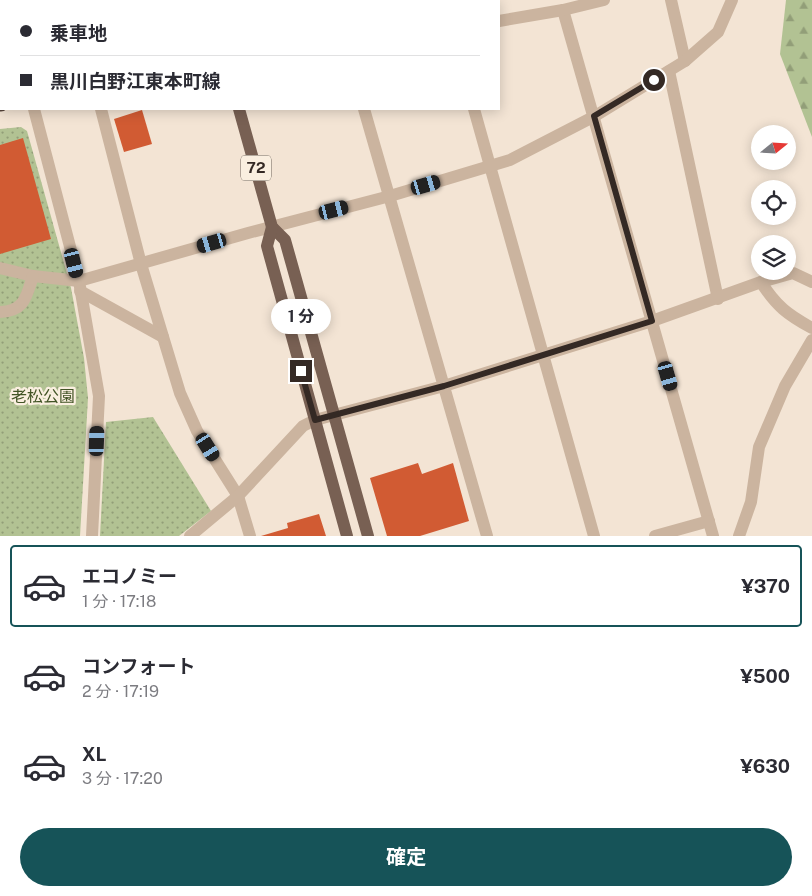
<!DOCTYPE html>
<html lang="ja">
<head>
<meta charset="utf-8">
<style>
	:root { --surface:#fff; --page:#f2f2f3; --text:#2b2b33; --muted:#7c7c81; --line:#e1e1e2; --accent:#165358 }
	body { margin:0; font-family:"Public Sans","Noto Sans JP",sans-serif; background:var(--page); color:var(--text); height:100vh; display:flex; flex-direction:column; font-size:19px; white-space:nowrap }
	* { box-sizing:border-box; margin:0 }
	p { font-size:16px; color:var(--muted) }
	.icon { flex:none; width:28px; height:28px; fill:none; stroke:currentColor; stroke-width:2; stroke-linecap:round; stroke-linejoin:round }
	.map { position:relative; height:536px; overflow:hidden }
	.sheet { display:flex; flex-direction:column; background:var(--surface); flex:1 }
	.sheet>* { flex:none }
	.banner { position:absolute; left:0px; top:0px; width:500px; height:110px; box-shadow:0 2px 12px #0003; display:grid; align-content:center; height:110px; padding:0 20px; background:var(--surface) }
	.needle { width:32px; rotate:72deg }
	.controls { position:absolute; left:751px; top:125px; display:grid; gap:10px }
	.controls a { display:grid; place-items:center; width:45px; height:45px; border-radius:50%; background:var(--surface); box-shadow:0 2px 12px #0003; font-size:25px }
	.end { position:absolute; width:22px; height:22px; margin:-11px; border:6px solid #342924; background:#fff; box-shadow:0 0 0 2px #fff }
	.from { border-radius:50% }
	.bubble { position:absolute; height:35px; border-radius:18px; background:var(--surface); box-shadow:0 2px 12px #0003; font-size:16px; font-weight:700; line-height:35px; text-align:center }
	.car { position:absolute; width:15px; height:30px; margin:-15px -8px; border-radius:6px; box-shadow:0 0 4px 1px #0007; background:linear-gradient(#222 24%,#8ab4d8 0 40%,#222 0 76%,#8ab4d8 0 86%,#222 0) }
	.banner b { display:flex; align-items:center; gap:18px; height:48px; font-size:19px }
	.banner b+b { border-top:1px solid var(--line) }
	.banner i { width:12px; height:12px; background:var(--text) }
	ul { padding:9px 0 0; list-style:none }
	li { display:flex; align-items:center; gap:15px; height:82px; margin:0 10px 8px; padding:0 10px; border:2px solid transparent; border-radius:5px }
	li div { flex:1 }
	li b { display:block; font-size:19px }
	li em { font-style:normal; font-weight:700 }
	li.active { border-color:var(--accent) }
	li>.icon { width:45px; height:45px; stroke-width:1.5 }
	.primary-button { display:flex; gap:10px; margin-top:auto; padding:10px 20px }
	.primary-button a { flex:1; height:58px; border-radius:30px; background:var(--accent); color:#fff; font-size:20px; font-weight:700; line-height:58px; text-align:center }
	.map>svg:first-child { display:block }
	.grass { fill:url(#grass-dots) }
	.forest { fill:url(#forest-firs) }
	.building { fill:#d15b33 }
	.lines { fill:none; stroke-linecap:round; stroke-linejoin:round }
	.minor { stroke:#cbb49f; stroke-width:12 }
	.major { stroke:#786053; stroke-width:12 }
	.highway { stroke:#56433a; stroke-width:15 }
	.route { stroke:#342924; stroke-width:6 }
	.labels { text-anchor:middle; stroke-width:4.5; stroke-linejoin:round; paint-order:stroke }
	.shield { fill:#faefe0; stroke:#6f645c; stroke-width:1 }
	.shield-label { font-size:15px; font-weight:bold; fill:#342924 }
	.park-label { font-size:16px; fill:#425425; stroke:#faefe0 }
</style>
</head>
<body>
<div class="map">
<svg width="812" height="536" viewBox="0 0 812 536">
	<defs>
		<pattern id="grass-dots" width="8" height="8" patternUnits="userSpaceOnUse" patternTransform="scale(1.25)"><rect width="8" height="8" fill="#b2c293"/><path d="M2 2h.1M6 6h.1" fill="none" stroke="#929e78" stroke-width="1.8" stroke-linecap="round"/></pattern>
		<pattern id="forest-firs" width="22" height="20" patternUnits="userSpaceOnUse" patternTransform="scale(1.25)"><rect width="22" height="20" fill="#b2c293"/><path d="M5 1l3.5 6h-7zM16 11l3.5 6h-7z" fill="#929e78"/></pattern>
	</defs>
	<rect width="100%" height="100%" fill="#f3e4d4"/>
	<g class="grass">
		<polygon points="21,127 27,131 71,288 84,358 88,398 80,536 0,536 0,129"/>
		<polygon points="153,417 211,511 179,536 100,536 106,422"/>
	</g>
	<polygon class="forest" points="786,0 812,0 812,137 780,54"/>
	<g class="building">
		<polygon points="142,110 152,144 124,152 114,119"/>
		<polygon points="23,138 51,239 0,254 0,145"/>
		<polygon points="418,463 422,474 453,463 469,521 420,536 387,536 370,478"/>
		<polygon points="319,514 326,536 261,536 288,528 287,523"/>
	</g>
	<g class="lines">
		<g class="minor">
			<polyline points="221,0 222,1"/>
			<polyline points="671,0 685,61"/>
			<polyline points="460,1 460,0"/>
			<polyline points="563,10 713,536"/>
			<polyline points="499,21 563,10 604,0"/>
			<polyline points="669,71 718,299"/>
			<polyline points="34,109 79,281 99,396 92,536"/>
			<polyline points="101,109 141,264 180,393 197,431 238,496 250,536"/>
			<polyline points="364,109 487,536"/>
			<polyline points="474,109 594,536"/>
			<polyline points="0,268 33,276 79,281 248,233 390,196 510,160 595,116 685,61 718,32 732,0"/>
			<polyline points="761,282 793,273 812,282"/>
			<polyline points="80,291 163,337"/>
			<path d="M0 312C25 311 26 297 33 276"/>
			<path d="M190 536 238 496 303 426 315 420 444 386 652 321 761 282C776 306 788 315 812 328"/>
			<polyline points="655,536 709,521"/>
			<polyline points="739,536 751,502 759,447 785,386 812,340"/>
		</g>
		<g class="major">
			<polyline points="239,109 272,227 285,240 368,536"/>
			<polyline points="272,227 267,246 347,536"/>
		</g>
		<g class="highway">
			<polyline points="378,1 383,0"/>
			<polyline points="481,1 486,0"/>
			<polyline points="0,80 1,80"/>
			<polyline points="0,104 1,104"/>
		</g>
	</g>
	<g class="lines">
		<polyline class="route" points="301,371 315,420 444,386 652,321 594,116 654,80"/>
	</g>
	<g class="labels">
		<rect class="shield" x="241" y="155.5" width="30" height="25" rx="4"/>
		<g class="shield-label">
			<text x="256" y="173">72</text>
		</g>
		<g class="park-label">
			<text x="43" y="402">老松公園</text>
		</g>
	</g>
</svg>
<div class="controls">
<a><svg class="needle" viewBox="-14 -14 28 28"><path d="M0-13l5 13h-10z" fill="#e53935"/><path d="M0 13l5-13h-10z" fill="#7c7c81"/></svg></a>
<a><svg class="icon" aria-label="locate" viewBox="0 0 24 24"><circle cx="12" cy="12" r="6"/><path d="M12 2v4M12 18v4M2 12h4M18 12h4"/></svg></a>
<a><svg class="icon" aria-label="layers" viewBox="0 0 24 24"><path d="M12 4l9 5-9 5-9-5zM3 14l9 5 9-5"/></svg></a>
</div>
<i class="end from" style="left:654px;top:80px"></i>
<i class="end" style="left:301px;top:371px"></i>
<div class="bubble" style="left:271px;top:299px;width:60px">1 分</div>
<i class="car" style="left:426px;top:185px;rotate:74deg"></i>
<i class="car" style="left:334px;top:210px;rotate:76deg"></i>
<i class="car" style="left:212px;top:243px;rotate:254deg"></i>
<i class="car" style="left:74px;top:263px;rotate:166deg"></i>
<i class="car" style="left:668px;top:376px;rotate:164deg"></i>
<i class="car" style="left:97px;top:441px;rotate:2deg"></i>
<i class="car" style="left:208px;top:447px;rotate:148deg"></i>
<div class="banner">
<b><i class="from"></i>乗車地</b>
<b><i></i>黒川白野江東本町線</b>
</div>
</div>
<section class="sheet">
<ul>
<li class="active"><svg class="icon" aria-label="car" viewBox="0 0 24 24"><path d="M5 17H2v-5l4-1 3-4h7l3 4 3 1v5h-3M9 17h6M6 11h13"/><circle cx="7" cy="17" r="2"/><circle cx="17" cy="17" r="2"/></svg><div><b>エコノミー</b><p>1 分 · 17:18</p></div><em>¥370</em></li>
<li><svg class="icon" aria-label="car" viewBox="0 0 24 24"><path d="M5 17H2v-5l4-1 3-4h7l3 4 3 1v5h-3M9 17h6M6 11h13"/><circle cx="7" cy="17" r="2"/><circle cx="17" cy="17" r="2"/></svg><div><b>コンフォート</b><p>2 分 · 17:19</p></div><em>¥500</em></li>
<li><svg class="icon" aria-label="car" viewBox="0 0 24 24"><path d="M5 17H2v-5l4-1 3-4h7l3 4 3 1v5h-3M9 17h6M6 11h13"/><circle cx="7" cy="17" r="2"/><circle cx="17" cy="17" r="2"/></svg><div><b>XL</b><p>3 分 · 17:20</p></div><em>¥630</em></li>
</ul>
<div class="primary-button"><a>確定</a></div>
</section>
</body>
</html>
